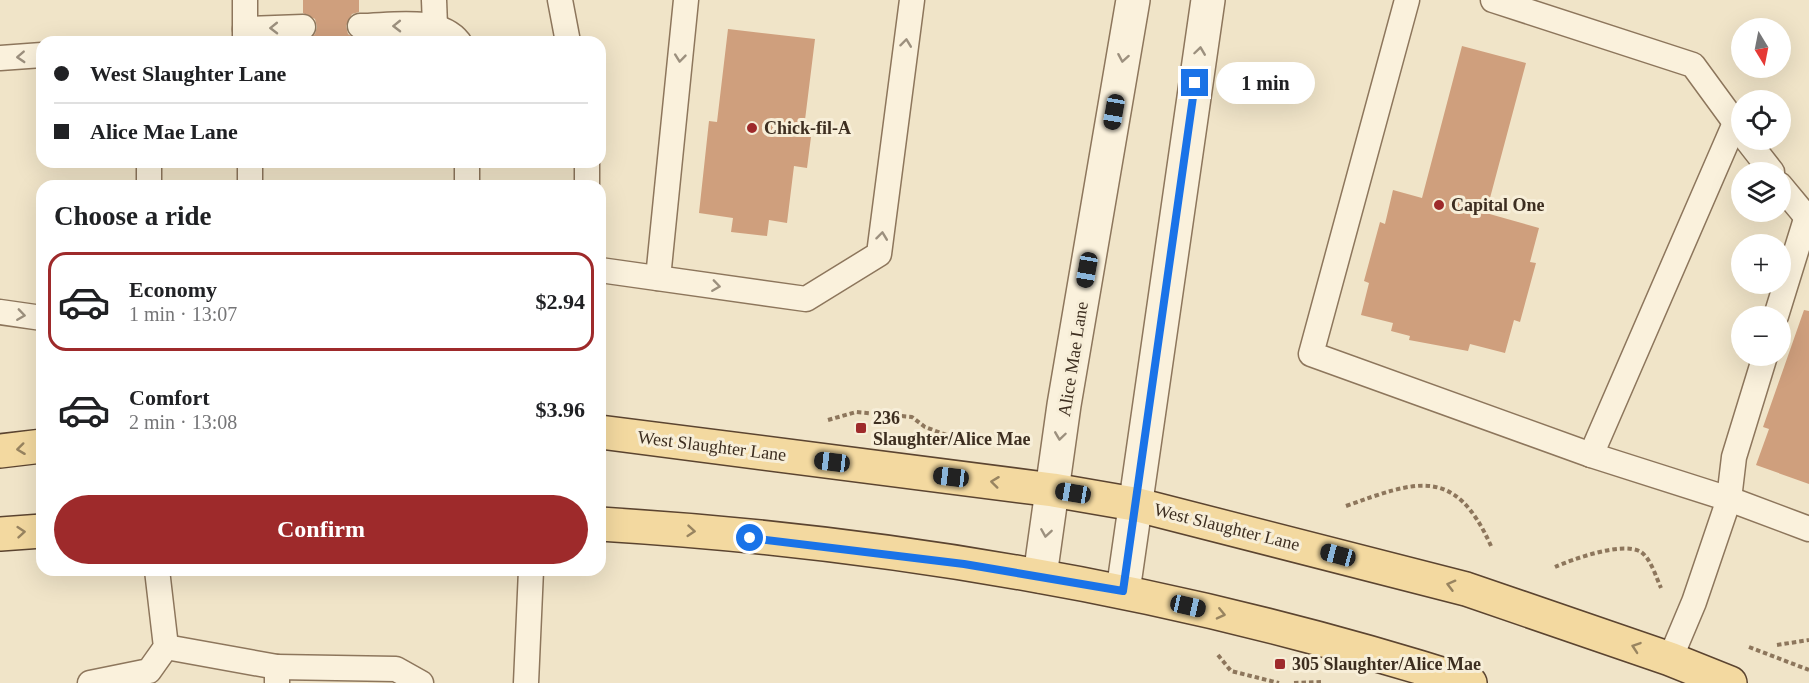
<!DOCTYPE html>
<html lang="en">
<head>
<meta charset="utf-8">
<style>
	:root { --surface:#fff; --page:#f2f2f2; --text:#202124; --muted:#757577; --line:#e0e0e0; --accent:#9e2a2b }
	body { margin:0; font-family:Georgia,serif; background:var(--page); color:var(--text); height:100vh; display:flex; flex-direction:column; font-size:22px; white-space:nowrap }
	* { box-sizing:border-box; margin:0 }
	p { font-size:20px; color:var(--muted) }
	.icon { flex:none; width:33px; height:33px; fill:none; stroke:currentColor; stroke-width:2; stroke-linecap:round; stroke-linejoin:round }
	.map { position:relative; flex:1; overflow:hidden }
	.drawer { position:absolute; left:36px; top:180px; width:570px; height:396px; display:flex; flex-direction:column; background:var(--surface); border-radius:18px; box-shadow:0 6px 24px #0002 }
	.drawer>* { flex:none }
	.banner { position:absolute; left:36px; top:36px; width:570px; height:132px; border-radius:18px; box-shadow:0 6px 24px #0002; display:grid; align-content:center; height:132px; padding:0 18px; background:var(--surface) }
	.needle { width:39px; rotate:170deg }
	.buttons { position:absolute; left:1731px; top:18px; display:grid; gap:12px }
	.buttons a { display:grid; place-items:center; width:60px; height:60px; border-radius:50%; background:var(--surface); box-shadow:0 6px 24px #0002; font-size:30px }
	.end { position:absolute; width:27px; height:27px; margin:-14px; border:8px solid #1a73e8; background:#fff; box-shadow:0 0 0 3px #fff }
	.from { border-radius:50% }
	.bubble { position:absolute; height:42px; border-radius:21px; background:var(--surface); box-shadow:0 6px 24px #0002; font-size:20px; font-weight:700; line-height:42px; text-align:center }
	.car { position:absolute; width:18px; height:36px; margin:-18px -9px; border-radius:8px; box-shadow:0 0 4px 2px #0007; background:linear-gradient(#222 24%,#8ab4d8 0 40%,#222 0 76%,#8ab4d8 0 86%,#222 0) }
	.banner b { display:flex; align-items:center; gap:21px; height:57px; font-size:22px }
	.banner b+b { border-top:2px solid var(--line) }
	.banner i { width:15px; height:15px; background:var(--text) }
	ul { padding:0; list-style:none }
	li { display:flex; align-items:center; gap:18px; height:99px; margin:0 12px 9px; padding:0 6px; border:3px solid transparent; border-radius:18px }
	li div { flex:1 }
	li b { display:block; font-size:22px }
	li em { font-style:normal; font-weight:700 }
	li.selected { border-color:var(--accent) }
	li>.icon { width:54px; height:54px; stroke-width:1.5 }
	h2 { padding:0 18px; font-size:27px; line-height:72px }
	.action { display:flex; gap:12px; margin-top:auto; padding:12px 18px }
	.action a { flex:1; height:69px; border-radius:36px; background:var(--accent); color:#fff; font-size:24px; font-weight:700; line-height:69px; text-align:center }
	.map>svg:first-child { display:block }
	.building { fill:#cf9f7d }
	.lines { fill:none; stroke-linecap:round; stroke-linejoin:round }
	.lane-casing { stroke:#8d765c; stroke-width:27 }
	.street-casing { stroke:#8d765c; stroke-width:36 }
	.primary-casing { stroke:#5b4430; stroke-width:36 }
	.path { stroke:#8d765c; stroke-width:4; stroke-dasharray:4.5 3; stroke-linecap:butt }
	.lane { stroke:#faf1dc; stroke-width:24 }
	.street { stroke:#faf1dc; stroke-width:33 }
	.primary { stroke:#f3d9a0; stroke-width:33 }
	.oneway { stroke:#9c907e }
	.oneway2 { stroke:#988460 }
	.route { stroke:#1a73e8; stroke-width:8 }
	.poi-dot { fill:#9e2a2b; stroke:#f7eed8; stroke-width:2 }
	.labels { text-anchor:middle; stroke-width:6; stroke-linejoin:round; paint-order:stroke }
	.poi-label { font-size:18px; font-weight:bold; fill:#3d2e20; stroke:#f7eed8; text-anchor:start }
	.street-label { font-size:18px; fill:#3d2e20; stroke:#f7eed8 }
</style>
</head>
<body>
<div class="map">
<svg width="1809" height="683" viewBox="0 0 1809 683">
	<rect width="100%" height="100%" fill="#f0e4c8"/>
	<g class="building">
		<polygon points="303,0 359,0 359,12 352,14 346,26 348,34 360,42 304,42 315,34 317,27 315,19 303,13"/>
		<polygon points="728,29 815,39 803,136 811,137 807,168 794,166 787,223 769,220 767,236 731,232 733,218 699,213 709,121 717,122"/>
		<polygon points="1462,46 1526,63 1486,213 1539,228 1530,262 1536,263 1520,322 1514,320 1505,353 1470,344 1468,351 1409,340 1410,336 1391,331 1393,323 1361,315 1369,283 1364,281 1380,222 1385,224 1393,190 1422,198"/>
		<polygon points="1804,310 1809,311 1809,484 1756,465 1769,429 1763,427"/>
	</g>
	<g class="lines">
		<defs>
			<g id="lane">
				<polyline points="245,0 245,42"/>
				<polyline points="434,0 435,26"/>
				<polyline points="560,0 568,42"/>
				<polyline points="1407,0 1311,354 1591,455 1729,499 1809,529"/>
				<polyline points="1493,0 1693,65 1742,132"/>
				<path d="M360 26C390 26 439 16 459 42"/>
				<polyline points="245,29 303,27"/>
				<polyline points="0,58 42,55"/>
				<polyline points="1747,140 1772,172"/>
				<polyline points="149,162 149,186"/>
				<polyline points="250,162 250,186"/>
				<polyline points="467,162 467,186"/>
				<polyline points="587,162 587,186"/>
				<polyline points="1780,185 1809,220"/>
				<polyline points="600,270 806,299 879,254 912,0"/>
				<polyline points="658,278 686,0"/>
				<polyline points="0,312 42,318"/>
				<polyline points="1776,316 1806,219"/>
				<polyline points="1591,455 1735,123"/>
				<polyline points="166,647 277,667"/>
				<polyline points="1670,659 1694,602 1729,499 1734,457 1765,356"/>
				<polyline points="90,683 149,671 166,647 157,570"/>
				<polyline points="277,683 277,667 396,669 421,683"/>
				<polyline points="526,683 531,570"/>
			</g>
			<g id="street">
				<polyline points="1040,576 1064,405 1133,0"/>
				<polyline points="1123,591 1208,0"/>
			</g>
			<g id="primary">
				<polyline points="600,432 1053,490 1134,504 1466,589 1670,659 1730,683"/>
				<polyline points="0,451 42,446"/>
				<path d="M600 524C895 542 1189 593 1470 683"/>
				<polyline points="0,534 42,531"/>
			</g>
		</defs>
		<use href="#lane" class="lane-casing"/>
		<use href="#street" class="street-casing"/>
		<use href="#primary" class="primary-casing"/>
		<g class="path">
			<polyline points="828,420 856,412 912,417 925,427 949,436"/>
			<path d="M1346 506C1416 481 1455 465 1491 546"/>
			<path d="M1555 567C1573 559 1623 541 1641 552 1651 559 1656 577 1661 588"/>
			<polyline points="1777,645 1809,640"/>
			<polyline points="1749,647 1809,670"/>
			<polyline points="1218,655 1231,671 1279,683"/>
			<polyline points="1294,683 1322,682"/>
		</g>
		<use href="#lane" class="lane"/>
		<use href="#street" class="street"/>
		<use href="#primary" class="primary"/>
	</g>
	<defs><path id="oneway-chevron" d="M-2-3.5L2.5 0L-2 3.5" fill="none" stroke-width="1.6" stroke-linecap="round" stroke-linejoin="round" transform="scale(1.5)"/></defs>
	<g class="oneway">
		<use href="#oneway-chevron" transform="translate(397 26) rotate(179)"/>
		<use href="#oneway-chevron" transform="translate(274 28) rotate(179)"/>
		<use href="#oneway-chevron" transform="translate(906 43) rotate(-83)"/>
		<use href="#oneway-chevron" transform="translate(1200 51) rotate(-82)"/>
		<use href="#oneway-chevron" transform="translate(21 57) rotate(177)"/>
		<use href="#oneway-chevron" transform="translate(680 58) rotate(96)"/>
		<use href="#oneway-chevron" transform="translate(1123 58) rotate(100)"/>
		<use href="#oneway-chevron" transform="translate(882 236) rotate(-83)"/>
		<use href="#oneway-chevron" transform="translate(716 286) rotate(8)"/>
		<use href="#oneway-chevron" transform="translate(21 315) rotate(8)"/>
		<use href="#oneway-chevron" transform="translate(1060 436) rotate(98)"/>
		<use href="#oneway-chevron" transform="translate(1046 533) rotate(99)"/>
	</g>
	<g class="oneway2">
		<use href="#oneway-chevron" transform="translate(21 449) rotate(173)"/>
		<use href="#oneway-chevron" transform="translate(995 482) rotate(-173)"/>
		<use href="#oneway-chevron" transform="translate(691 531) rotate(5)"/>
		<use href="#oneway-chevron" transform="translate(21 532) rotate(-5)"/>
		<use href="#oneway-chevron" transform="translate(1451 585) rotate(-165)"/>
		<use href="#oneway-chevron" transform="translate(1221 614) rotate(13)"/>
		<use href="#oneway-chevron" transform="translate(1636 647) rotate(-161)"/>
	</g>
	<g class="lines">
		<polyline class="route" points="750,538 964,564 1123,591 1195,83"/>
	</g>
	<g class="poi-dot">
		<circle cx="752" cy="128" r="6"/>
		<circle cx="1439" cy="205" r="6"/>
		<rect x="855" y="422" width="12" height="12" rx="3"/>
		<rect x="1274" y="658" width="12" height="12" rx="3"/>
	</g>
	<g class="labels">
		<g class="poi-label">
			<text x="764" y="134">Chick-fil-A</text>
			<text x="1451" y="211">Capital One</text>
			<text x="873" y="424">236<tspan x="873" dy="21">Slaughter/Alice Mae</tspan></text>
			<text x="1292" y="670">305 Slaughter/Alice Mae</text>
		</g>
		<g class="street-label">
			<text transform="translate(1073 359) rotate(-81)" y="6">Alice Mae Lane</text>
			<text transform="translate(712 446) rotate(7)" y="6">West Slaughter Lane</text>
			<text transform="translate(1227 527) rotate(14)" y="6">West Slaughter Lane</text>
		</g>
	</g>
</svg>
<div class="buttons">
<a><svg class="needle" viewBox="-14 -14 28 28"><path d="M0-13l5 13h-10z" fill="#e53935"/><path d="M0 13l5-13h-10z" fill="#757577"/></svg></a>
<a><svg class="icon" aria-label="locate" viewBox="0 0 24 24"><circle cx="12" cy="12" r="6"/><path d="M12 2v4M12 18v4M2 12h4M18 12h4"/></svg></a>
<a><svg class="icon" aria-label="layers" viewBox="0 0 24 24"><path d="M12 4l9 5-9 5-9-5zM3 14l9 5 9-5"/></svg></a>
<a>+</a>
<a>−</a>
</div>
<i class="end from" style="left:750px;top:538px"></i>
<i class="end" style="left:1195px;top:83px"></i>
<div class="bubble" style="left:1216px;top:62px;width:99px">1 min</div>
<i class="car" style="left:1114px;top:112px;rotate:190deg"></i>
<i class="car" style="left:1087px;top:270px;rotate:190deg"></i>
<i class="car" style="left:832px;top:462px;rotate:277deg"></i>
<i class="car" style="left:951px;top:477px;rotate:277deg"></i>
<i class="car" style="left:1073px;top:493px;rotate:279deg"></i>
<i class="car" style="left:1338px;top:555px;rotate:285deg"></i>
<i class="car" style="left:1188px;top:606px;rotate:103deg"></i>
<div class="banner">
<b><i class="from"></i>West Slaughter Lane</b>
<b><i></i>Alice Mae Lane</b>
</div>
<section class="drawer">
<h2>Choose a ride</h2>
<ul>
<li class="selected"><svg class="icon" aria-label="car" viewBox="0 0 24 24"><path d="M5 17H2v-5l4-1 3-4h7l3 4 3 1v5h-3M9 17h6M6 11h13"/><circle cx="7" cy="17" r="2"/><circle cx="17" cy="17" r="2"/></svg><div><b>Economy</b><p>1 min · 13:07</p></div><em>$2.94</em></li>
<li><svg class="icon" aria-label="car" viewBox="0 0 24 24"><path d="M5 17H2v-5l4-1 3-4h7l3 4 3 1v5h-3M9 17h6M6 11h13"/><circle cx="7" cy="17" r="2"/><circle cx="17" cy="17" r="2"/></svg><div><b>Comfort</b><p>2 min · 13:08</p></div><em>$3.96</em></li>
</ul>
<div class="action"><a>Confirm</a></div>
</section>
</div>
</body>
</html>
